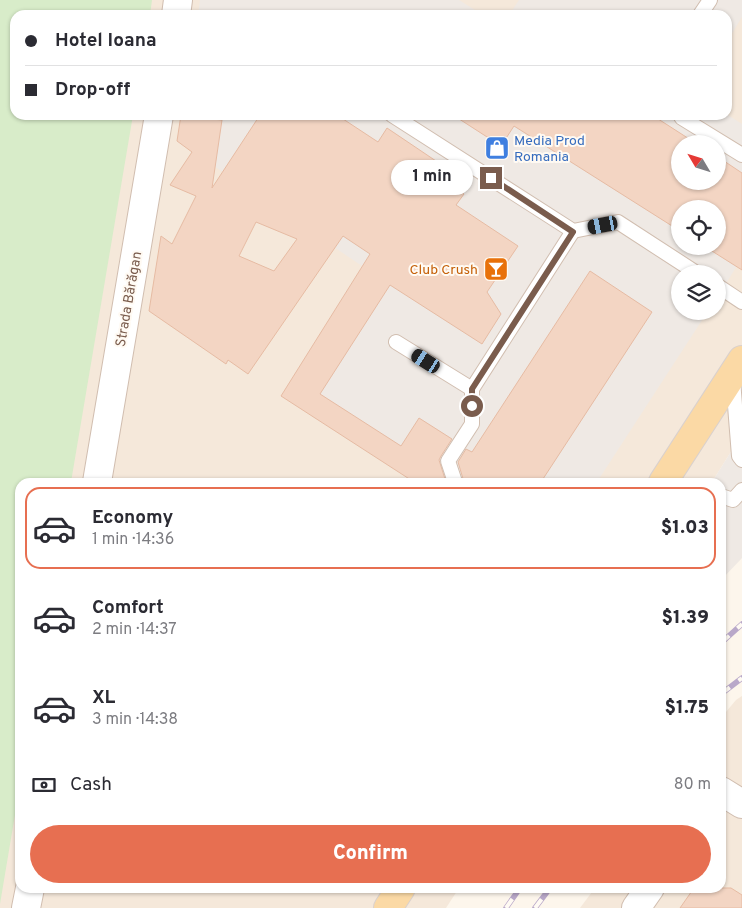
<!DOCTYPE html>
<html lang="en">
<head>
<meta charset="utf-8">
<style>
	:root { --surface:#fff; --page:#f2f2f3; --text:#2b2b33; --muted:#7c7c81; --line:#e1e1e2; --accent:#e76f51 }
	body { margin:0; font-family:Overpass,sans-serif; background:var(--page); color:var(--text); height:100vh; display:flex; flex-direction:column; font-size:19px; white-space:nowrap }
	* { box-sizing:border-box; margin:0 }
	p { font-size:16px; color:var(--muted) }
	.icon { flex:none; width:28px; height:28px; fill:none; stroke:currentColor; stroke-width:2; stroke-linecap:round; stroke-linejoin:round }
	.map { position:relative; flex:1; overflow:hidden }
	.drawer { position:absolute; left:15px; top:478px; width:711px; height:415px; display:flex; flex-direction:column; background:var(--surface); border-radius:15px; box-shadow:0 1px 4px #0004 }
	.drawer>* { flex:none }
	.banner { position:absolute; left:10px; top:10px; width:722px; height:110px; border-radius:15px; box-shadow:0 1px 4px #0004; display:grid; align-content:center; height:110px; padding:0 15px; background:var(--surface) }
	.needle { width:32px; rotate:308deg }
	.fabs { position:absolute; left:671px; top:135px; display:grid; gap:10px }
	.fabs a { display:grid; place-items:center; width:55px; height:55px; border-radius:50%; background:var(--surface); box-shadow:0 1px 4px #0004; font-size:25px }
	.end { position:absolute; width:22px; height:22px; margin:-11px; border:6px solid #7a5c4d; background:#fff; box-shadow:0 0 0 2px #fff }
	.from { border-radius:50% }
	.bubble { position:absolute; height:35px; border-radius:18px; background:var(--surface); box-shadow:0 1px 4px #0004; font-size:16px; font-weight:800; line-height:35px; text-align:center }
	.car { position:absolute; width:15px; height:30px; margin:-15px -8px; border-radius:6px; box-shadow:0 0 4px 1px #0007; background:linear-gradient(#222 24%,#8ab4d8 0 40%,#222 0 76%,#8ab4d8 0 86%,#222 0) }
	.banner b { display:flex; align-items:center; gap:18px; height:48px; font-size:19px }
	.banner b+b { border-top:1px solid var(--line) }
	.banner i { width:12px; height:12px; background:var(--text) }
	ul { padding:9px 0 0; list-style:none }
	li { display:flex; align-items:center; gap:15px; height:82px; margin:0 10px 8px; padding:0 5px; border:2px solid transparent; border-radius:15px }
	li div { flex:1 }
	li b { display:block; font-size:19px }
	li em { font-style:normal; font-weight:800 }
	li.selected { border-color:var(--accent) }
	li>.icon { width:45px; height:45px; stroke-width:1.5 }
	.pay { display:flex; align-items:center; gap:12px; height:55px; padding:0 15px; font-size:19px }
	.pay p { margin-inline-start:auto }
	.action { display:flex; gap:10px; margin-top:auto; padding:10px 15px }
	.action a { flex:1; height:58px; border-radius:30px; background:var(--accent); color:#fff; font-size:20px; font-weight:800; line-height:58px; text-align:center }
	.map>svg:first-child { display:block }
	.residential { fill:#f5e8da; fill-rule:evenodd }
	.industrial { fill:#efe9e4; fill-rule:evenodd }
	.green { fill:#d8ecc9 }
	.building { fill:#f3d5c3; stroke:#e6bba3; fill-rule:evenodd }
	.lines { fill:none; stroke-linecap:round; stroke-linejoin:round }
	.service-casing { stroke:#d1beb0; stroke-width:16 }
	.minor-casing { stroke:#d1beb0; stroke-width:30 }
	.primary-casing { stroke:#dad1cd; stroke-width:30 }
	.service { stroke:#fff; stroke-width:14 }
	.minor { stroke:#fff; stroke-width:28 }
	.primary { stroke:#fbd9a5; stroke-width:28 }
	.rail-casing { stroke:#b9a8c9; stroke-width:5.5 }
	.rail { stroke:#fffaf3; stroke-width:4; stroke-dasharray:11; stroke-linecap:butt }
	.route { stroke:#7a5c4d; stroke-width:6 }
	.labels { text-anchor:middle; stroke-width:4; stroke-linejoin:round; paint-order:stroke }
	.shop-label { font-size:14px; fill:#366cbe; stroke:#fffaf3; text-anchor:start }
	.food-label { font-size:14px; fill:#c56008; stroke:#fffaf3; text-anchor:end }
	.street-label { font-size:14px; fill:#7a5c4d; stroke:#fffaf3 }
</style>
</head>
<body>
<div class="map">
<svg width="742" height="908" viewBox="0 0 742 908">
	<rect width="100%" height="100%" fill="#fdf6ec"/>
	<g class="residential">
		<path d="M0 0H742V434L712 482H20V888H459L446 908H0ZM15 15H728V115H15ZM680 144H718V181H680ZM680 209H718V246H680ZM680 274H718V311H680Z"/>
		<polygon points="742,696 742,908 580,908 595,888 721,888 721,718 736,700"/>
	</g>
	<g class="industrial">
		<polygon points="200,0 459,0 483,15 198,15"/>
		<polygon points="519,0 742,0 742,17 728,40 728,15 509,15"/>
		<path d="M181 115H728L742 124V258L718 296V274H680V311H708L597 482H414L281 396 362 266 177 141ZM680 144H718V181H680ZM680 209H718V246H680Z"/>
		<polygon points="742,434 742,558 721,580 721,482 712,482"/>
	</g>
	<polygon class="green" points="0,0 152,0 150,15 15,15 15,115 133,115 71,482 20,482 20,785 0,904"/>
	<g class="building">
		<path d="M181 115H213L212 119 222 120 212 188 260 115H337L378 142 387 128 436 161 430 171 464 194 456 205 518 246 487 292 501 314 482 344 390 285 320 394 401 446 419 418 452 439 441 456 439 460 446 482H414L281 396 370 254 343 236 248 374 228 360 226 364 149 311 161 236 172 244 196 196 170 185 192 152 177 141ZM256 222 297 239 274 271 239 256Z"/>
		<polygon points="453,115 652,115 697,144 680,144 680,181 718,181 718,157 742,173 742,270 704,246 718,246 718,209 680,209 680,231 514,126 501,146"/>
		<polygon points="590,271 652,312 541,482 464,482 458,462 466,449 472,452"/>
		<polygon points="694,888 731,888 742,895 742,908 680,908"/>
	</g>
	<g class="lines">
		<defs>
			<g id="service">
				<polyline points="700,15 710,0"/>
				<polyline points="392,115 573,231 618,222 698,274"/>
				<polyline points="680,115 682,118 742,155"/>
				<polyline points="718,286 742,302"/>
				<polyline points="396,342 472,389 573,231"/>
				<polyline points="733,380 739,456 742,460"/>
				<polyline points="455,482 448,461 472,424 472,389"/>
				<polyline points="721,496 733,500 742,490"/>
			</g>
			<g id="minor">
				<polyline points="176,15 178,0"/>
				<polyline points="97,482 159,115"/>
				<polyline points="721,791 742,804"/>
				<polyline points="26,908 30,888"/>
				<polyline points="636,908 650,888"/>
			</g>
			<g id="primary">
				<polyline points="663,482 742,360"/>
				<polyline points="388,908 401,888"/>
			</g>
		</defs>
		<use href="#service" class="service-casing"/>
		<use href="#minor" class="minor-casing"/>
		<use href="#primary" class="primary-casing"/>
		<use href="#service" class="service"/>
		<use href="#minor" class="minor"/>
		<use href="#primary" class="primary"/>
		<defs>
			<g id="rail">
				<polyline points="721,643 742,624"/>
				<polyline points="721,694 742,678"/>
				<polyline points="506,908 520,888"/>
				<polyline points="535,908 550,888"/>
			</g>
		</defs>
		<use href="#rail" class="rail-casing"/>
		<use href="#rail" class="rail"/>
	</g>
	<g class="lines">
		<polyline class="route" points="472,406 472,389 573,232 491,178"/>
	</g>
	<defs>
		<symbol id="shop-square" viewBox="-11 -11 22 22"><rect x="-9" y="-9" width="18" height="18" rx="4" fill="#3f7fe0" stroke="#fffaf3"/><path d="M-5-2.5h2.3a2.7 3.5 0 0 1 5.4 0H5L5.5 6h-11ZM-1.5-2.5h3a1.5 2.3 0 0 0-3 0Z" fill="#fff"/></symbol>
		<symbol id="bar-square" viewBox="-11 -11 22 22"><rect x="-9" y="-9" width="18" height="18" rx="4" fill="#e8710a" stroke="#fffaf3"/><path d="M-6-5H6L.8 .8V4.5H3.5V6h-7V4.5H-.8V.8Z" fill="#fff"/></symbol>
	</defs>
	<g fill-rule="evenodd">
		<use href="#shop-square" x="483" y="134" width="28" height="28"/>
		<use href="#bar-square" x="482" y="255" width="28" height="28"/>
	</g>
	<g class="labels">
		<g class="shop-label">
			<text x="514" y="145">Media Prod<tspan x="514" dy="16">Romania</tspan></text>
		</g>
		<g class="food-label">
			<text x="478" y="274">Club Crush</text>
		</g>
		<g class="street-label">
			<text transform="translate(128 299) rotate(-80)" y="5">Strada Bărăgan</text>
		</g>
	</g>
</svg>
<div class="fabs">
<a><svg class="needle" viewBox="-14 -14 28 28"><path d="M0-13l5 13h-10z" fill="#e53935"/><path d="M0 13l5-13h-10z" fill="#7c7c81"/></svg></a>
<a><svg class="icon" aria-label="locate" viewBox="0 0 24 24"><circle cx="12" cy="12" r="6"/><path d="M12 2v4M12 18v4M2 12h4M18 12h4"/></svg></a>
<a><svg class="icon" aria-label="layers" viewBox="0 0 24 24"><path d="M12 4l9 5-9 5-9-5zM3 14l9 5 9-5"/></svg></a>
</div>
<i class="end from" style="left:472px;top:406px"></i>
<i class="end" style="left:491px;top:178px"></i>
<div class="bubble" style="left:391px;top:160px;width:82px">1 min</div>
<i class="car" style="left:603px;top:225px;rotate:259deg"></i>
<i class="car" style="left:426px;top:361px;rotate:302deg"></i>
<div class="banner">
<b><i class="from"></i>Hotel Ioana</b>
<b><i></i>Drop-off</b>
</div>
<section class="drawer">
<ul>
<li class="selected"><svg class="icon" aria-label="car" viewBox="0 0 24 24"><path d="M5 17H2v-5l4-1 3-4h7l3 4 3 1v5h-3M9 17h6M6 11h13"/><circle cx="7" cy="17" r="2"/><circle cx="17" cy="17" r="2"/></svg><div><b>Economy</b><p>1 min · 14:36</p></div><em>$1.03</em></li>
<li><svg class="icon" aria-label="car" viewBox="0 0 24 24"><path d="M5 17H2v-5l4-1 3-4h7l3 4 3 1v5h-3M9 17h6M6 11h13"/><circle cx="7" cy="17" r="2"/><circle cx="17" cy="17" r="2"/></svg><div><b>Comfort</b><p>2 min · 14:37</p></div><em>$1.39</em></li>
<li><svg class="icon" aria-label="car" viewBox="0 0 24 24"><path d="M5 17H2v-5l4-1 3-4h7l3 4 3 1v5h-3M9 17h6M6 11h13"/><circle cx="7" cy="17" r="2"/><circle cx="17" cy="17" r="2"/></svg><div><b>XL</b><p>3 min · 14:38</p></div><em>$1.75</em></li>
</ul>
<div class="pay"><svg class="icon" aria-label="cash" viewBox="0 0 24 24"><path d="M3 7h18v10H3z"/><circle cx="12" cy="12" r="2"/></svg>Cash<p>80 m</p></div>
<div class="action"><a>Confirm</a></div>
</section>
</div>
</body>
</html>
